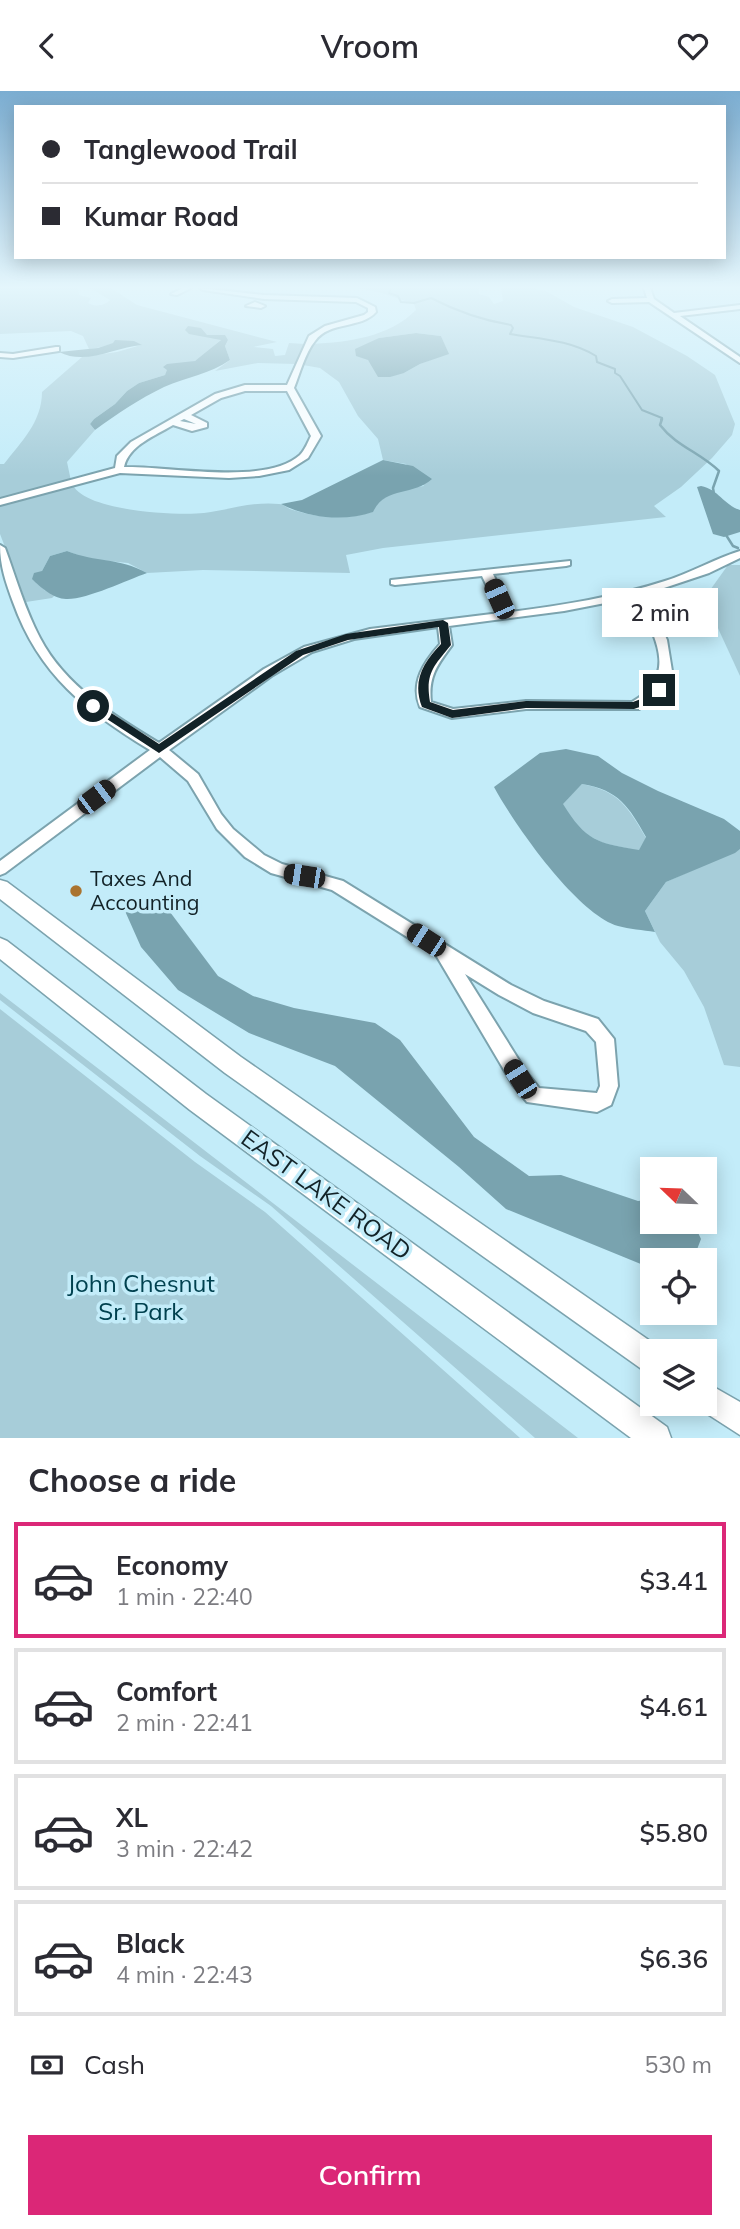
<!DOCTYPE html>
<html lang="en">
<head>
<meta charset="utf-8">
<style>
	:root { --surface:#fff; --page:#f7f7f7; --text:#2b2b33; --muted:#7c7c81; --line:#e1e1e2; --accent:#db2777 }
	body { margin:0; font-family:Mulish,sans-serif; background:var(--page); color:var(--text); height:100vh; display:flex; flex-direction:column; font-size:26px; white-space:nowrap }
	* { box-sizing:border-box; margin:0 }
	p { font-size:23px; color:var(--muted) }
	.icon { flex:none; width:38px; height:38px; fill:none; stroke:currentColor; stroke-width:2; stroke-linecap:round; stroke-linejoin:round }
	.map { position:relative; height:1347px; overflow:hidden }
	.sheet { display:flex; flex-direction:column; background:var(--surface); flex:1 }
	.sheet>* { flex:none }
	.hud { position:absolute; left:14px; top:14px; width:712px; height:154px; border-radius:0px; box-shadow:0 4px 18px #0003; display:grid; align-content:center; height:154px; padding:0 28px; background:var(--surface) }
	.needle { width:46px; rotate:293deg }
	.buttons { position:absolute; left:640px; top:1066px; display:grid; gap:14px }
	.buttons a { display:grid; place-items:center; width:77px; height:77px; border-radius:0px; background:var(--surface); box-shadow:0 4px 18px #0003; font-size:35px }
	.end { position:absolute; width:32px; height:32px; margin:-16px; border:9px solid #122227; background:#fff; box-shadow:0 0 0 4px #fff }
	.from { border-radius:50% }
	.bubble { position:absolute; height:49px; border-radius:0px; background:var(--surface); box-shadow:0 4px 18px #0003; font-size:23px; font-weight:600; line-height:49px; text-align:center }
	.car { position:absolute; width:21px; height:42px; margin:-21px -10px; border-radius:9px; box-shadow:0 0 5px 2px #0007; background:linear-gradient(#222 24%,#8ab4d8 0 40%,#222 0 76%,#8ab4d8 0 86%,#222 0) }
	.hud b { display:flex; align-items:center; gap:24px; height:66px; font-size:26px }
	.hud b+b { border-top:2px solid var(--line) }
	.hud i { width:18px; height:18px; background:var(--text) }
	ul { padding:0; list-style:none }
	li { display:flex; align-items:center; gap:21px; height:116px; margin:0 14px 10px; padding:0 14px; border:4px solid var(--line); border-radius:0px }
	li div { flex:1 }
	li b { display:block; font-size:26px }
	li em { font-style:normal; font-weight:600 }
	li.selected { border-color:var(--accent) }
	li>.icon { width:63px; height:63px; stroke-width:1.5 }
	h2 { padding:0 28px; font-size:32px; line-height:84px }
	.pay { display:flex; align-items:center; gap:18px; height:77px; padding:0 28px; font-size:26px }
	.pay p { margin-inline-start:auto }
	.primary-button { display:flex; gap:14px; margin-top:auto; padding:14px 28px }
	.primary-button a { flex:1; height:80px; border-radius:0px; background:var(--accent); color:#fff; font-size:28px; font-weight:600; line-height:80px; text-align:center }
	header { display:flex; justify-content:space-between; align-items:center; height:91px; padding:0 28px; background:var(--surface); font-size:32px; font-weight:600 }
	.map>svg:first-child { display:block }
	.green { fill:#a7cdd9; fill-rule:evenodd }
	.water { fill:#79a3af; fill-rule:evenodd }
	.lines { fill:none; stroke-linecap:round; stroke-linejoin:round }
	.stream-far1 { stroke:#79a3af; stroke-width:2 }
	.stream { stroke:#79a3af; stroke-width:2.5 }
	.minor-casing { stroke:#7ca3ae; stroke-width:4 }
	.major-casing { stroke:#7ca3ae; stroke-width:3 }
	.minor { fill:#fff; fill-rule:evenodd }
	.major { fill:#fff; fill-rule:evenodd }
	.route { fill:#122227 }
	.poi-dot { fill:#aa732f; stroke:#c3ecf9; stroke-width:2.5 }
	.labels { text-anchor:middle; stroke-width:7; stroke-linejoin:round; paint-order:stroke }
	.poi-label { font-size:21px; fill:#122227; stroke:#c3ecf9; text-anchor:start }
	.near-street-label { font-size:24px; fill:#122227; stroke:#c3ecf9 }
	.near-park-label { font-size:24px; fill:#00414f; stroke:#c3ecf9 }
</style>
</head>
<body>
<header><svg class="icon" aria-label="back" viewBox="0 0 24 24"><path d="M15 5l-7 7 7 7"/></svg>Vroom<svg class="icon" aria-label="heart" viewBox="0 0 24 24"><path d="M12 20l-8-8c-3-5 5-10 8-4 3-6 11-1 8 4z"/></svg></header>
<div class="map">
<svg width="740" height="1347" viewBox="0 0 740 1347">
	<rect width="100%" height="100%" fill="#c3ecf9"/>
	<g class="green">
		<path d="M0 197H78L79 204 91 207 88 212C94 216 105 215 110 209L90 197H111L137 214 277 251 253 256 273 258 275 265 285 264 289 252 305 253 296 273 258 272 215 280 230 269 225 255 228 249 186 239 222 248C214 254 204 266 195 270 184 274 172 273 165 284L139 292 127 300 115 313 94 328 90 333 95 339 67 371 71 390 0 409V373H4C21 351 42 331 42 301L82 266 117 261 141 254C125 244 107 257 89 258L83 245 71 240 0 243Z"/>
		<path d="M357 197H479V203L489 206 494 213 503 210 501 197H532L546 200 574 216 633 236 687 265 715 284 735 333 732 344 712 367 681 396 654 415 666 426 383 457 346 464 350 482 203 479 147 482 128 472 88 468 67 460 50 465 42 480 44 499 55 504 52 507 26 511 0 443V414L73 394C85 420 177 425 204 422 228 419 254 410 279 413 284 413 288 418 293 419 318 427 348 429 372 421 382 401 404 398 424 395L406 373 383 369 378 348 358 325 339 291 320 277 303 274 312 253C349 251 389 246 416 219L414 213 382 202ZM416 242 441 245 448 262 420 273 404 282 374 276 368 269 379 247Z"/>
		<polygon points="728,474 740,474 740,585 711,522 708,502"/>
		<path d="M582 693C619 700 628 716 646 747L639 760 603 752 580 740 562 713Z"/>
		<polygon points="740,758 740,976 724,974 704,916 684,880 660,851 645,820 666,791"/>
		<polygon points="0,902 578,1347 535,1347 271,1115 200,1065 0,909"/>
		<polygon points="0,918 195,1071 265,1121 520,1347 0,1347"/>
	</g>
	<g class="water">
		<path d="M188 235 201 237 207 244H225L228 249 225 255 230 269C210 283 187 286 164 296 139 308 117 323 95 339L90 333 94 328 115 313 127 300 139 292 165 284 167 279 163 276 167 273 195 270 221 249 189 243 185 239Z"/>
		<polygon points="416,242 441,245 449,263 420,273 404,282 390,286 378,286 368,269 356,265 355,258 379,247"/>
		<path d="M115 249 134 250 142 254C115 256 86 275 59 261L98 257 113 252Z"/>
		<path d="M383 369 413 375 432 388C414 405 385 395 373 421 344 431 308 427 281 413L302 409Z"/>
		<path d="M701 395C718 398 724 414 740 419V441L724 446 713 443 697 396Z"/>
		<path d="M67 460C97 472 118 466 147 482 127 489 86 509 66 508 54 508 40 496 32 488L34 482 42 480 50 465Z"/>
		<path d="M566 658 598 665 622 682 658 700 724 728 740 740V758L735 762 666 791 645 820 655 841C643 839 629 838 618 835 577 823 514 733 494 696L540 662ZM582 693C619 699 629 716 646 746L639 759C597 752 586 750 563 713Z"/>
		<polygon points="158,805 218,885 253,905 294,917 375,932 400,949 474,1046 529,1085 561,1084 638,1110 653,1108 653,1130 693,1131 701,1148 693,1169 653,1169 653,1178 506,1118 459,1076 335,975 249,942 178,899 141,856 125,820"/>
	</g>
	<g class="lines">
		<path class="stream-far1" d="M391 197 389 202 398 205 401 211 414 212 431 207C458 221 481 229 511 234L513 237 510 243C540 248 570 249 596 265L597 271 615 278V282L620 285 642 319 662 327 661 329"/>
		<g class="stream">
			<path d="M662 328 660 334C676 355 701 362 719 380L713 397 714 403"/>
			<polyline points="726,444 733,455 738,457"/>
		</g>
		<defs>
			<g id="minor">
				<polygon points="183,197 191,197 177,204 171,203"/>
				<path d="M200 197 264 204 357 207 375 216 376 221C361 238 329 230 315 250 305 262 300 282 294 297L321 345 308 367 289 379 259 385 229 387 120 382 0 414V408L115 377 117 365 131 351 215 303 245 294H287L309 245 325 235 364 224 368 221V217L356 211 264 208 203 199ZM245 300H287L311 345C308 351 305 359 300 364 266 395 169 375 124 376 129 354 155 345 173 334L192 340 207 336V332L191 324 221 307ZM184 328 196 333 180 330Z"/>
				<polygon points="644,197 650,197 654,208 674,222 740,214 740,218 680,225 740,266 740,272 649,211 612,212 608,210 612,208 647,207"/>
				<polygon points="255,211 265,215 261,217 246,215"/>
				<polygon points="56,256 59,256 59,260 13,267 0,266 0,262 13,263"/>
				<path d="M0 454 5 457C16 487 25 519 40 547 65 595 114 625 159 652L264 578 304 556 370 538 500 522 482 485 395 494 391 493V489L570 470V474L566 475 493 483 511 521C563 514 615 506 665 490 691 482 714 468 740 460V467L709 482 646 503 667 549 672 580 668 594 656 608 639 618H526L452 627 420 616C410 592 424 571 440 553L438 536 354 548 312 561 273 584 169 659 198 683 221 723 233 738 264 764 282 773 343 790 511 894 544 910 598 928 614 948 618 995 611 1014 597 1021 527 1011 513 994 436 864 332 799 271 782 245 766 217 738 188 690 160 666 5 782 0 784V770L150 659C86 620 39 584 13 511 6 492 0 475 0 454ZM636 506C654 544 680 584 632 611L526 610 453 618 431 611C428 585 438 573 452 554L449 535 564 520ZM465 883 499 904 533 922 586 940 596 951 600 995 597 1002 539 997 527 982Z"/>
			</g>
			<g id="major">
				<polygon points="0,789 7,791 241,966 663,1259 653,1260 653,1283 643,1279 225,982 0,808"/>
				<polygon points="0,847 7,850 206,1003 667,1336 671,1347 631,1347 190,1019 0,868"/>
				<polygon points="705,1291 740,1311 740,1344 695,1315 694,1312 705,1312"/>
			</g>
		</defs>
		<use href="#minor" class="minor-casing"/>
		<use href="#major" class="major-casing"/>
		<use href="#minor" class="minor"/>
		<use href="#major" class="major"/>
	</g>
	<linearGradient id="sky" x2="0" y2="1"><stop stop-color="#7badd1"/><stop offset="0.51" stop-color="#e4f6fc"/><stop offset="1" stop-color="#e4f6fc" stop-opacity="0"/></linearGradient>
	<rect width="740" height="385" fill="url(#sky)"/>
	<path class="route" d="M443 529 448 532 451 554C434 575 425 582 430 611L453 619 526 610 633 611 646 606 655 597 664 599 654 611 634 618 526 617 452 627 422 616C412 590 423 572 441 553L439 536 348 549 303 564 159 662 87 615 96 612 159 653 296 560 346 543Z"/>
	<circle class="poi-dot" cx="76" cy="800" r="7"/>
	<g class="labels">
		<g class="poi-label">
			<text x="90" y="795">Taxes And<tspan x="90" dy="24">Accounting</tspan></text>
		</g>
		<g class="near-street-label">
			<text transform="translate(326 1104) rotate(36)" y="8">EAST LAKE ROAD</text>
		</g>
		<g class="near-park-label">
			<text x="141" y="1201">John Chesnut<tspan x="141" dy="28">Sr. Park</tspan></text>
		</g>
	</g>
</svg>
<div class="buttons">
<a><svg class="needle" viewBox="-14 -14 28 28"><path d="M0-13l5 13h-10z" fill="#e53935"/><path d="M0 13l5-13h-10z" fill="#7c7c81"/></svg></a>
<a><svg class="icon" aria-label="locate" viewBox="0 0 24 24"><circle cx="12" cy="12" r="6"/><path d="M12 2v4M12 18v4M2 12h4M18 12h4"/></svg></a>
<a><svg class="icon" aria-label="layers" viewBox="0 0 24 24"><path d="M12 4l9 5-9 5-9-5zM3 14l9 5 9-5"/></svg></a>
</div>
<i class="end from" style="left:93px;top:615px"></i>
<i class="end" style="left:659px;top:599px"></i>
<div class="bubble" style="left:602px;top:497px;width:116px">2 min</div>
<i class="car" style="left:499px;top:508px;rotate:336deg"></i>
<i class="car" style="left:96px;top:706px;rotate:53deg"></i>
<i class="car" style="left:304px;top:785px;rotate:279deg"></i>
<i class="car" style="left:426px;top:849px;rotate:303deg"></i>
<i class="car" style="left:520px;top:988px;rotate:328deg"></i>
<div class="hud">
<b><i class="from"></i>Tanglewood Trail</b>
<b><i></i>Kumar Road</b>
</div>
</div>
<section class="sheet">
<h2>Choose a ride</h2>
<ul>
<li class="selected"><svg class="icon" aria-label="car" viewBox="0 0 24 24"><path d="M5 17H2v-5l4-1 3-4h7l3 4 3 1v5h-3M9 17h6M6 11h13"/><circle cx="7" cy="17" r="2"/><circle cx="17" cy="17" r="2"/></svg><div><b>Economy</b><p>1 min · 22:40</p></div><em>$3.41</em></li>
<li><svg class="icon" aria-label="car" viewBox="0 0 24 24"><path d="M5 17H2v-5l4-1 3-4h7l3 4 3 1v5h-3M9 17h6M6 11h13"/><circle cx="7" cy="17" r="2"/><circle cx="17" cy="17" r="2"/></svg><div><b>Comfort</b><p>2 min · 22:41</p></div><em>$4.61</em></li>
<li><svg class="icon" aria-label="car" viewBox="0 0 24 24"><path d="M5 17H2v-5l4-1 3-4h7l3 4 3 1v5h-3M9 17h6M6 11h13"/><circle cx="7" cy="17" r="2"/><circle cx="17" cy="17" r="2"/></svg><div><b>XL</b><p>3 min · 22:42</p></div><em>$5.80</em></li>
<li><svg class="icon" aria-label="car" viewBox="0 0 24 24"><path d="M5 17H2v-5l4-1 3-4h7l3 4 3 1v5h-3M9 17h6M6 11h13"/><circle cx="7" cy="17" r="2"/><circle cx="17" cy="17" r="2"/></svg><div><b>Black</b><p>4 min · 22:43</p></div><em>$6.36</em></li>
</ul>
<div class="pay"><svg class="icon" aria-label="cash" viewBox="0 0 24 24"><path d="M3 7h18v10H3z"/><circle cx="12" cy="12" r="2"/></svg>Cash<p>530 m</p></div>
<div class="primary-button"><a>Confirm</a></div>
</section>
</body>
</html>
